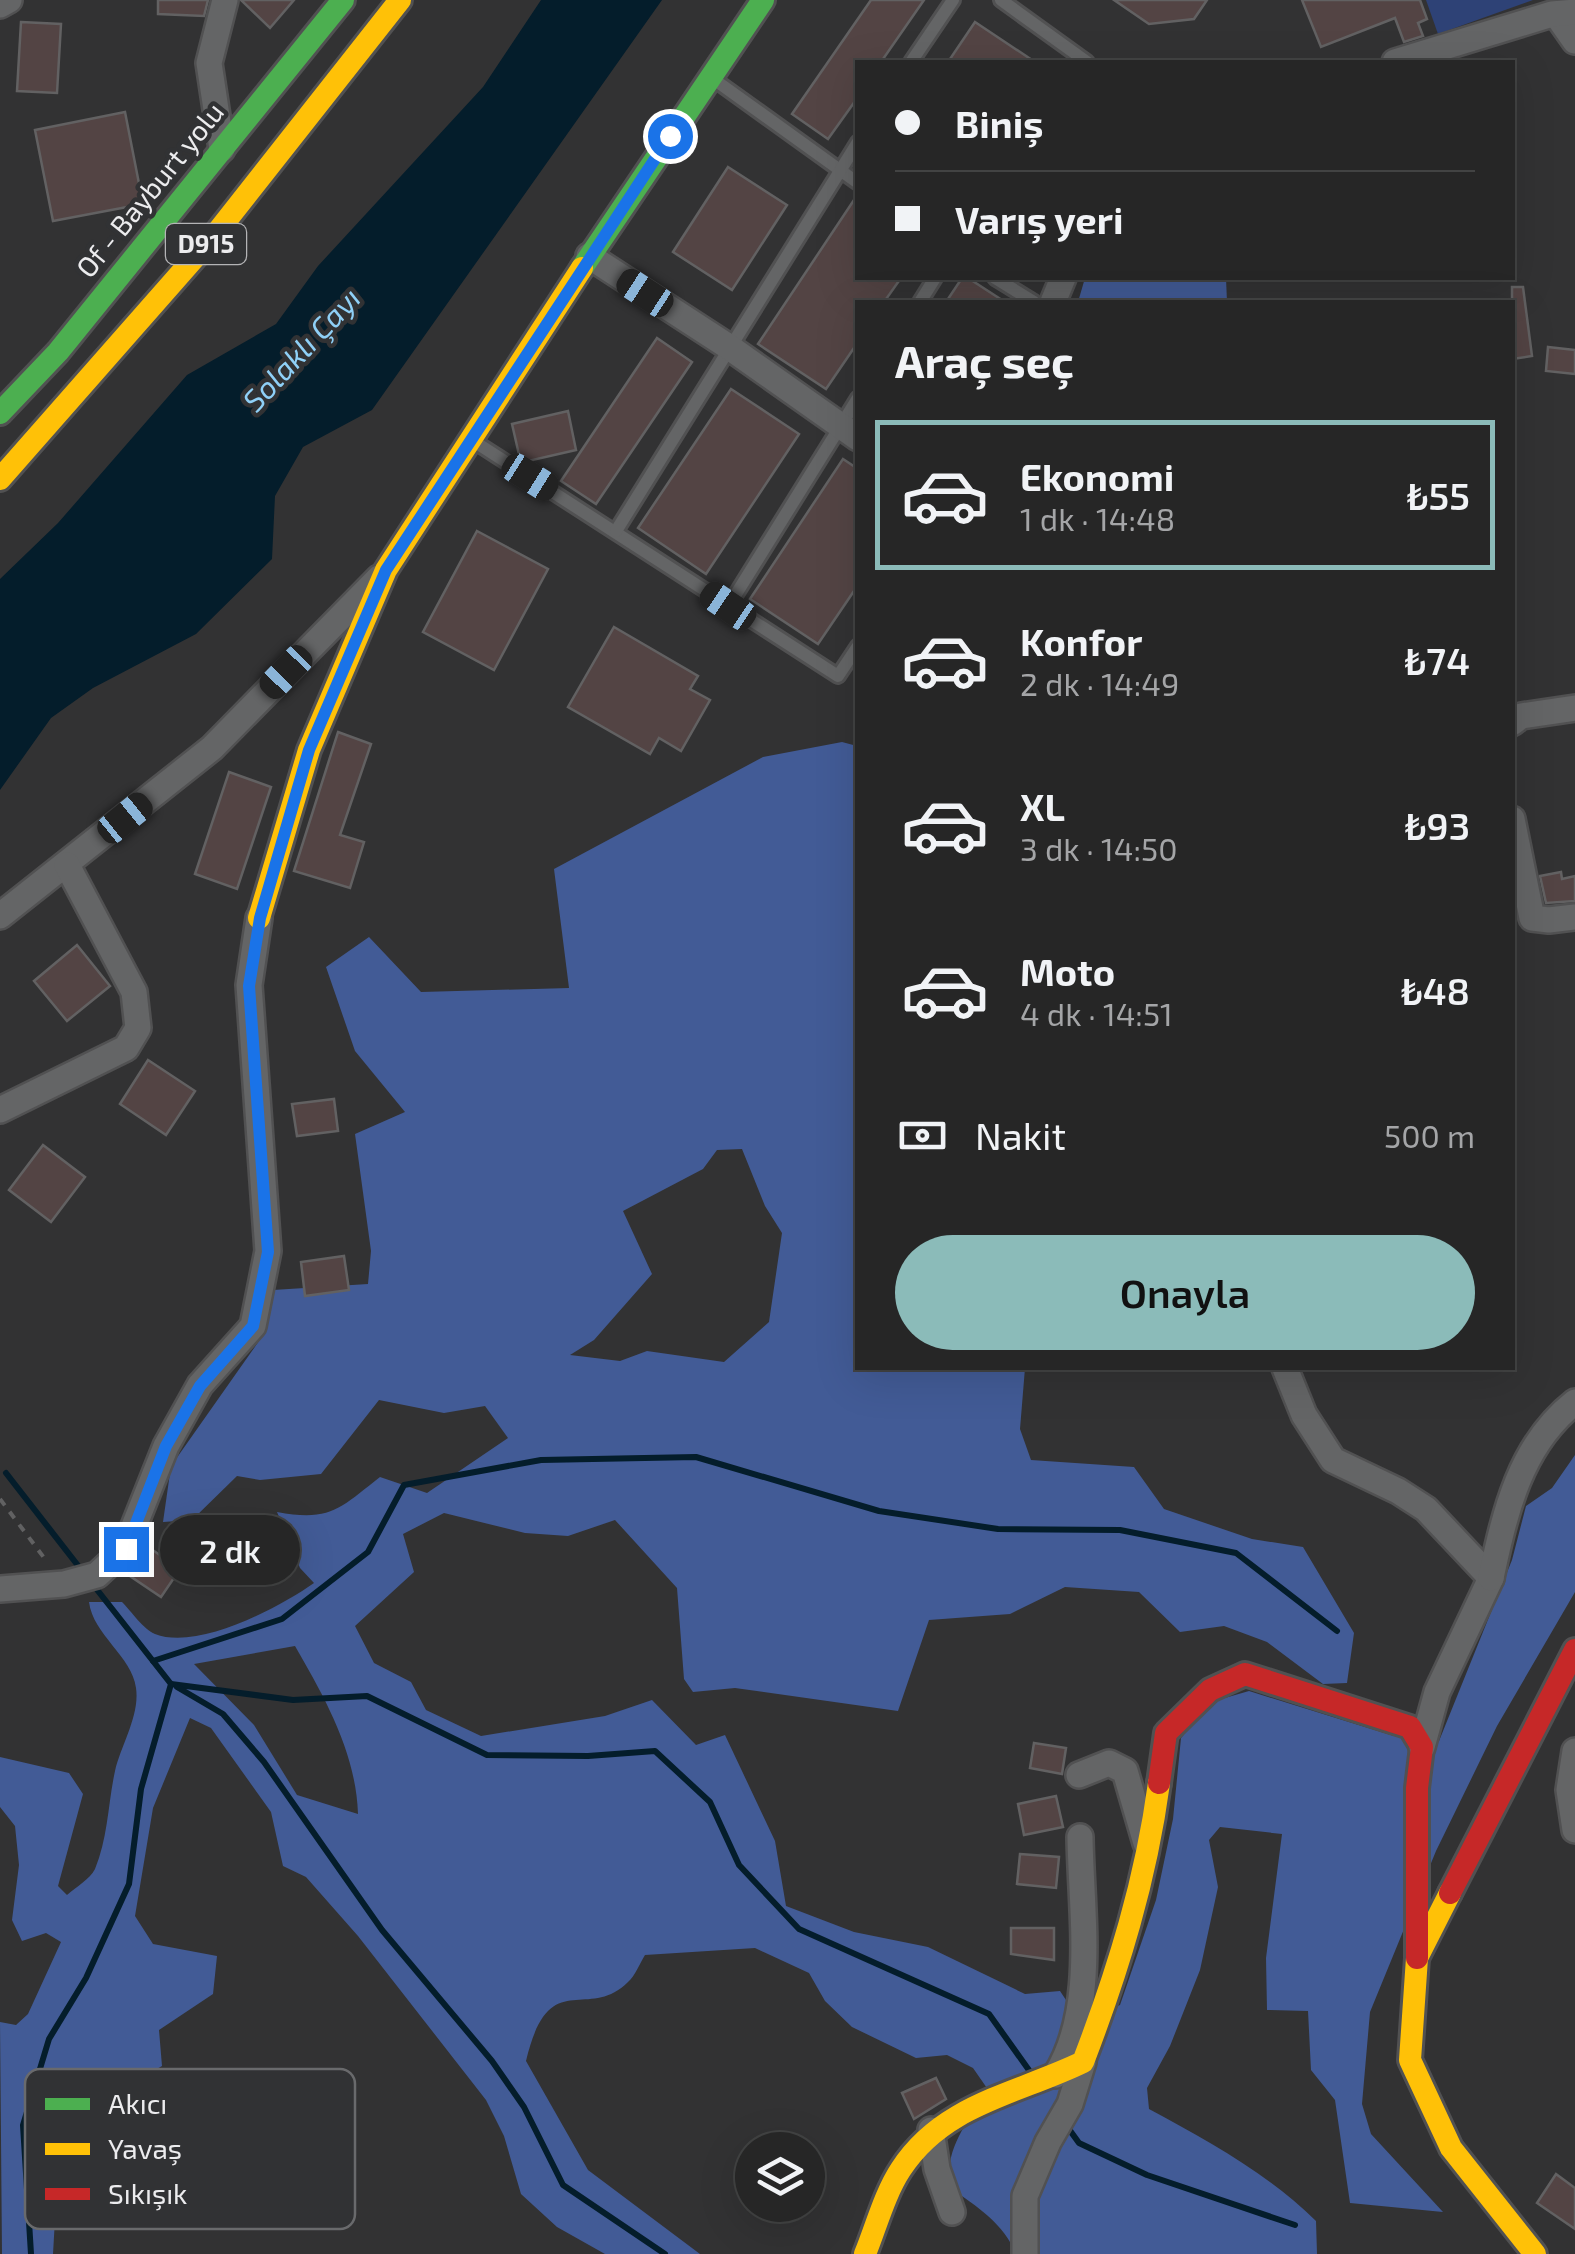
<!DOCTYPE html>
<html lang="tr">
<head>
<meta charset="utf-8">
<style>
	:root { --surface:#262626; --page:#323232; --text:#f1f3f6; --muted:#a4a5a7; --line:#424343; --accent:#8bbbb9 }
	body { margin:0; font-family:"Exo 2",sans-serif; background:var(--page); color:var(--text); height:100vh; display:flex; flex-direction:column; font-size:38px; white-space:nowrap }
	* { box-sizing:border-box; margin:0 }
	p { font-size:32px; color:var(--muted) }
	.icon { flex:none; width:55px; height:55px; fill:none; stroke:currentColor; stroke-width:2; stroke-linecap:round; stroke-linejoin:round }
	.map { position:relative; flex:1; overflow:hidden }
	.details { position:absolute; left:855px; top:300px; width:660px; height:1070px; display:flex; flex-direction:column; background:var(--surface); border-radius:0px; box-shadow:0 10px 40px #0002,0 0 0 2px var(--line) }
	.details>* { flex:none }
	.top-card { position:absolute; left:855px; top:60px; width:660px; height:220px; border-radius:0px; box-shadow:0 10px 40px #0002,0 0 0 2px var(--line); display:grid; align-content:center; height:220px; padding:0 40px; background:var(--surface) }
	.tools { position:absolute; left:735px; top:2132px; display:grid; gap:20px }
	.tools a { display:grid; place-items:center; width:90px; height:90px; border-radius:50%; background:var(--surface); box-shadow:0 10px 40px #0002,0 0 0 2px var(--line); font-size:50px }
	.end { position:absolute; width:45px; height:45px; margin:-22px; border:12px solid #1a73e8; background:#fff; box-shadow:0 0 0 5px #fff }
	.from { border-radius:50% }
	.bubble { position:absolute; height:70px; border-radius:35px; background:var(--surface); box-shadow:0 10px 40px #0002,0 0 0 2px var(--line); font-size:32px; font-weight:600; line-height:70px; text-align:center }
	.car { position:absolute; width:30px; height:60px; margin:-30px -15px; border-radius:12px; box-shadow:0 0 8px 2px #0007; background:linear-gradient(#222 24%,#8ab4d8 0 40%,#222 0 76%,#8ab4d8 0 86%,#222 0) }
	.top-card b { display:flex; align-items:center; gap:35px; height:95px; font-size:38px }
	.top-card b+b { border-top:2px solid var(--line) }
	.top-card i { width:25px; height:25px; background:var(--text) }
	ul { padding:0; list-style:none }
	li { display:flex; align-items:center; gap:30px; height:150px; margin:0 20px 15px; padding:0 20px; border:5px solid transparent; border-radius:0px }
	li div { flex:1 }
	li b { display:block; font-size:38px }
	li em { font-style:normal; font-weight:600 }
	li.active { border-color:var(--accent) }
	li>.icon { width:90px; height:90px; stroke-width:1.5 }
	h2 { padding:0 40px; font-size:45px; line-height:120px }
	.pay { display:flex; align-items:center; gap:25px; height:110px; padding:0 40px; font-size:38px }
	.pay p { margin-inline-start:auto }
	.primary-button { display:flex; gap:20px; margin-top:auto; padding:20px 40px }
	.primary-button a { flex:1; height:115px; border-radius:60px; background:var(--accent); color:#111; font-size:40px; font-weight:600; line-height:115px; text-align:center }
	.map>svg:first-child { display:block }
	.green { fill:#2e4276 }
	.forest { fill:#425b96; fill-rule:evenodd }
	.water { fill:#041d2b }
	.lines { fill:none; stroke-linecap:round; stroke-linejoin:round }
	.stream { stroke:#041d2b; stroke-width:6 }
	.building { fill:#534444; stroke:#626162; stroke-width:2.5 }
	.lane-casing { stroke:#515152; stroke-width:18 }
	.street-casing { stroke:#515152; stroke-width:30 }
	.fast-casing { stroke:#515152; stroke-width:28 }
	.slow-casing { stroke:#515152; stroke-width:28 }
	.jam-casing { stroke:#515152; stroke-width:28 }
	.path { stroke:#616162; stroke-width:4; stroke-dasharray:8 8; stroke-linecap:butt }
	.lane { stroke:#646566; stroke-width:12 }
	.street { stroke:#646566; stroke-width:25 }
	.fast { stroke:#4caf50; stroke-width:22 }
	.slow { stroke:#ffc107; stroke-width:22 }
	.jam { stroke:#c62828; stroke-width:22 }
	.route { stroke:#1a73e8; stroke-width:12 }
	.labels { text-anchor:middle; stroke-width:9; stroke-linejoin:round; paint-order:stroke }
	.shield { fill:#313234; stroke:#b4b4b6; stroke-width:2.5 }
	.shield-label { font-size:25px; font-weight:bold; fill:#ececee }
	.street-label { font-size:28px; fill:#ececee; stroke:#313234 }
	.water-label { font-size:30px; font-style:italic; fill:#8fd0f7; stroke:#313234 }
	.key { fill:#313234; stroke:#696a6c; stroke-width:2.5 }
	.key-label { font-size:28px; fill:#ececee }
</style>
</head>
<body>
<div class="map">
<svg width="1575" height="2254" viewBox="0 0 1575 2254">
	<rect width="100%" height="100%" fill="#323233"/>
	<polygon class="green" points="1426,0 1533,0 1438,34"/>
	<g class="forest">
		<polygon points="1085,278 1226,278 1227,302 1078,302"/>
		<path d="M842 742 857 746 858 1368H1025L1020 1429 1031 1460 1134 1467 1164 1509 1252 1539 1303 1547 1354 1633 1347 1683 1323 1684 1267 1642 1224 1626 1180 1632 1139 1592 1065 1587 1010 1614 929 1620 898 1711 735 1688 693 1692 684 1679 677 1588 615 1520 568 1536 525 1533 444 1513 403 1534 414 1572 355 1626 374 1663 411 1682 426 1710 481 1736 605 1716 652 1700 696 1745 725 1735 775 1841 786 1906 854 1932 928 1947 1025 1994 1060 1991 1080 2021 1120 2005 1156 1900 1173 1819 1181 1738 1211 1702 1249 1691 1394 1736 1439 1741 1512 1560 1526 1506 1552 1488 1575 1455V1592L1497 1726 1436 1851 1370 2012 1362 2104 1371 2134 1443 2212 1350 2203 1335 2100 1311 2070 1308 2011 1267 2010 1266 1958 1282 1834 1220 1827 1209 1840 1218 1887 1200 1970 1170 2046 1147 2088 1149 2109C1208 2141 1267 2173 1316 2221L1317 2254H1016C1004 2224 977 2206 950 2188 944 2148 967 2122 989 2091L973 2068 947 2055 916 2058 852 2027 825 2001 809 1973 755 1948 645 1955C640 1963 635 1976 628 1982 587 2023 549 1964 526 2061L588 2170 700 2254H605L557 2227 521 2194 504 2136 486 2100 358 1936 306 1877 283 1866 271 1812 211 1728 190 1718 153 1808 135 1916 153 1944 217 1956 213 1994 159 2030 162 2066 101 2101 59 2149 53 2254H2L0 2022 16 2025 28 2014 61 1942 46 1933 22 1941 12 1920 19 1865 15 1826 0 1807V1757L69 1773 83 1794 58 1886 67 1895C76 1887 90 1879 95 1869 108 1838 108 1803 115 1771 121 1745 140 1715 136 1688 132 1656 93 1635 89 1602H122C131 1611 144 1630 155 1634 198 1651 280 1607 314 1583L300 1568 277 1512C331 1522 340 1508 380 1477L427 1493 508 1438 485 1406 444 1413 379 1400 321 1474 260 1480 237 1476 192 1520 163 1522 171 1466 259 1341 273 1290 368 1284 371 1251 355 1134 405 1112 355 1051 326 967 369 937 421 992 569 988 554 869 763 757ZM742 1149 765 1206 782 1233 769 1322 724 1362 647 1351 620 1361 570 1355 594 1340 652 1274 623 1211 703 1169 717 1150ZM295 1646C325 1698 356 1753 358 1814L297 1795 254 1725 194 1664Z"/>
	</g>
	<polygon class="water" points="541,0 662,0 372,410 303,447 275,496 272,559 196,634 93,688 51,718 0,790 0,579 58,523 187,375 276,324 318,266 483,87"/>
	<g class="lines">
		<g class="stream">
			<polyline points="6,1473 83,1572"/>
			<polyline points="153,1661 282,1619 368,1552 404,1485 541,1460 696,1457 879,1511 998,1529 1120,1530 1236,1553 1337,1631"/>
			<polyline points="171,1684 293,1700 367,1696 487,1755 588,1756 655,1751 710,1802 739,1865 799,1929 989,2014 1031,2073"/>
			<polyline points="177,1687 223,1714 264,1762 382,1930 492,2061 524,2107 563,2185 665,2254"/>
			<polyline points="1066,2125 1079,2143 1147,2175 1295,2225"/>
			<polyline points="31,2254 23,2125 49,2039 86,1978 129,1884 141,1789 171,1684 91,1582"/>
		</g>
	</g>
	<g class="building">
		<polygon points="158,0 208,0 204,16 158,14"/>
		<polygon points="241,0 294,0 270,28"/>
		<polygon points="871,0 924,0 881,62 858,62 858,97 828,139 792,114"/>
		<polygon points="1114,0 1207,0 1194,19 1149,24"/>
		<polygon points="1302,0 1420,0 1427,19 1418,23 1423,36 1404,42 1395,18 1321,47"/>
		<polygon points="21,22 61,24 57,93 17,91"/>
		<polygon points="975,22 1035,62 948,62"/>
		<polygon points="125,112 143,204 53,221 35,130"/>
		<polygon points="728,167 787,205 732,290 673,252"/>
		<polygon points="858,194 858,278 901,278 884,302 858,302 858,342 826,389 758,344"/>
		<polygon points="962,278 968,278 1005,302 946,302"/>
		<polygon points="1512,287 1523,287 1532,356 1512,359"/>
		<polygon points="657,338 692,362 596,504 561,481"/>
		<polygon points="1548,347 1575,350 1575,374 1546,371"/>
		<polygon points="731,389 799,434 706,574 638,528"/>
		<polygon points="568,411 576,450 524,462 520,459 512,424"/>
		<polygon points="843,459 858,469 858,585 818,644 750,599"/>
		<polygon points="477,531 548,569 494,670 423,632"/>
		<polygon points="614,627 698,676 690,689 710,700 681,751 659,738 650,754 568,707"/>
		<polygon points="338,732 371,744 340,835 364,842 350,888 294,871"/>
		<polygon points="229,772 271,787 237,889 195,874"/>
		<polygon points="1561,872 1562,879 1575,876 1575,901 1546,903 1540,876"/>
		<polygon points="77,945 110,986 67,1021 34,981"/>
		<polygon points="148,1060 195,1091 166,1135 120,1104"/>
		<polygon points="334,1099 338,1131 297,1136 292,1104"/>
		<polygon points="43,1145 85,1177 51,1222 9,1190"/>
		<polygon points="344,1256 349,1290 305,1296 301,1262"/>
		<polygon points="144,1544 180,1569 161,1597 124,1572 137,1560"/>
		<polygon points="1034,1743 1066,1748 1062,1774 1030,1768"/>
		<polygon points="1056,1796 1063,1827 1024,1835 1018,1804"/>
		<polygon points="1020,1854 1059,1857 1056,1888 1017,1884"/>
		<polygon points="1011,1928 1054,1928 1054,1960 1011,1954"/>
		<polygon points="936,2078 946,2099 914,2119 902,2093"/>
		<polygon points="1556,2174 1575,2188 1575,2229 1537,2203"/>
	</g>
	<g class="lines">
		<defs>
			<g id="lane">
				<polyline points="1001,0 1087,62"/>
				<polyline points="911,62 953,0"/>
				<polyline points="712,78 858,183"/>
				<polyline points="995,278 1034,302"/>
				<polyline points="920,302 935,278"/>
				<polyline points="475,442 838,676 858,646"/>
				<polyline points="616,531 858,142"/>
				<polyline points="728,607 858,398"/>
			</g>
			<g id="street">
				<polyline points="0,5 9,0"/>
				<polyline points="1556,14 1575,41"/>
				<polyline points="1395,62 1552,14 1575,12"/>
				<polyline points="222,149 209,63 225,0"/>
				<polyline points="589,256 729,347 858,438"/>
				<polyline points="1053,302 1063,278"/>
				<polyline points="1512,723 1521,716 1575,708"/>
				<polyline points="1512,819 1532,918 1549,920 1575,917"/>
				<polyline points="0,916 212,748 379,578"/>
				<polyline points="0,1110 126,1048 138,1028 134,992 67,865"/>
				<polyline points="1285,1368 1304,1415 1333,1460 1398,1491 1426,1509 1491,1578 1437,1692 1422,1747"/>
				<path d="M1491 1578C1505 1512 1520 1445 1575 1402"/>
				<polyline points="0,1589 64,1584 97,1575 125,1549 166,1446 200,1385 253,1326 268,1251 249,985 259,918"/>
				<polyline points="1575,1751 1569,1790 1575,1830"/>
				<polyline points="1079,1775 1109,1763 1125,1771 1146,1843"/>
				<path d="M1056 2075C1097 2009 1081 1913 1080 1837"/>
				<polyline points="931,2130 937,2169 952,2212"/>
				<polyline points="1025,2254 1025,2196 1048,2142 1070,2104 1083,2062"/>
			</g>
			<g id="fast">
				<polyline points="582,268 763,0"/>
				<polyline points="0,413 58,352 343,0"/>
			</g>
			<g id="slow">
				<polyline points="0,479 218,231 400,0"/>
				<polyline points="259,918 309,750 386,570 582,268"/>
				<polyline points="1450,1893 1417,1958 1410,2060 1451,2148 1535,2254"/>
				<path d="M865 2254C876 2227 885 2193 901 2169 943 2104 1017 2094 1083 2062 1118 1971 1146 1880 1159 1783"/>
			</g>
			<g id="jam">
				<polyline points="1159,1783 1166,1733 1210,1690 1245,1674 1410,1727 1422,1747 1417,1788 1417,1958"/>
				<polyline points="1450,1893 1575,1650"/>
			</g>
		</defs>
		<use href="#lane" class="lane-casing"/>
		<use href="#street" class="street-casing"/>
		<use href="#fast" class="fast-casing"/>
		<use href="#slow" class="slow-casing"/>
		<use href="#jam" class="jam-casing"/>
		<polyline class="path" points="0,1499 48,1563"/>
		<use href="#lane" class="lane"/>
		<use href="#street" class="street"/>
		<use href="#fast" class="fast"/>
		<use href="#slow" class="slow"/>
		<use href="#jam" class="jam"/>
	</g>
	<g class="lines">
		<polyline class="route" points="126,1549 166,1446 200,1386 253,1326 268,1252 249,986 260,918 309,750 386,570 670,136"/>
	</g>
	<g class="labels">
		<rect class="shield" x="166" y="224" width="80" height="40" rx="8"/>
		<g class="shield-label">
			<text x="206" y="253">D915</text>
		</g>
		<g class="street-label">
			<text transform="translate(150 190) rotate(-51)" y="10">Of - Bayburt yolu</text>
		</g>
		<g class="water-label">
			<text transform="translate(302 350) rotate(-47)" y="10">Solaklı Çayı</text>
		</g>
	</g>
	<rect x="25" y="2069" width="330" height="160" rx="15" class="key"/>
	<rect x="45" y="2098" width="45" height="12" fill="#4caf50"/>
	<rect x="45" y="2143" width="45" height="12" fill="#ffc107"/>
	<rect x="45" y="2188" width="45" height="12" fill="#c62828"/>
	<g class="key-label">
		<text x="108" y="2114">Akıcı</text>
		<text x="108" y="2159">Yavaş</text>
		<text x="108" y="2204">Sıkışık</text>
	</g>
</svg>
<div class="tools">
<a><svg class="icon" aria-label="layers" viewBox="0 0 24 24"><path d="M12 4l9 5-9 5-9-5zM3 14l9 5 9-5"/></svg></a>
</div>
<i class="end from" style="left:670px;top:136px"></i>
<i class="end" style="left:126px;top:1549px"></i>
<div class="bubble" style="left:160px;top:1515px;width:140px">2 dk</div>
<i class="car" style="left:645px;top:293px;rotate:303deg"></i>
<i class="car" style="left:530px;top:477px;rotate:122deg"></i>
<i class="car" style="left:728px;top:606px;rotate:304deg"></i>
<i class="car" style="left:286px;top:672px;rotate:224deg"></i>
<i class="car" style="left:125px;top:818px;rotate:51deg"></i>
<div class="top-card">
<b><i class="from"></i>Biniş</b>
<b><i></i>Varış yeri</b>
</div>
<section class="details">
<h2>Araç seç</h2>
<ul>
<li class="active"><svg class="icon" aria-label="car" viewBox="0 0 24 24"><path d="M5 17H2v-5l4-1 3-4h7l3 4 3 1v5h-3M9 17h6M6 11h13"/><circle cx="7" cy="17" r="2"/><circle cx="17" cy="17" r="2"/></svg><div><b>Ekonomi</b><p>1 dk · 14:48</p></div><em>₺55</em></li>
<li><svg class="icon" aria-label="car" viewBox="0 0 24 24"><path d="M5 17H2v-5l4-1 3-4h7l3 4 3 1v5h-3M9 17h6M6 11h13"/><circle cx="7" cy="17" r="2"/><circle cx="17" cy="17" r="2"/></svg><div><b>Konfor</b><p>2 dk · 14:49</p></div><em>₺74</em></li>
<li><svg class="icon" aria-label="car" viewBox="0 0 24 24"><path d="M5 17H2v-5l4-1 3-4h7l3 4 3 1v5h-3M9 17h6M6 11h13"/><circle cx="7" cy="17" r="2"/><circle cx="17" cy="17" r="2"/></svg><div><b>XL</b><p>3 dk · 14:50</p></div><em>₺93</em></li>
<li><svg class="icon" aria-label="car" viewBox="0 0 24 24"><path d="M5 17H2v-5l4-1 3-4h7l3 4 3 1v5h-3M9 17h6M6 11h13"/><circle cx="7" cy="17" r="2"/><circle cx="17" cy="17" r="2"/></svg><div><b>Moto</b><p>4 dk · 14:51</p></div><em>₺48</em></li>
</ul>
<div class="pay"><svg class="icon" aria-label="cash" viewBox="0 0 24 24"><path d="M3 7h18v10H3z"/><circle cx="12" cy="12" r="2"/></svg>Nakit<p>500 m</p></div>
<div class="primary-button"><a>Onayla</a></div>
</section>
</div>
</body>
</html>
